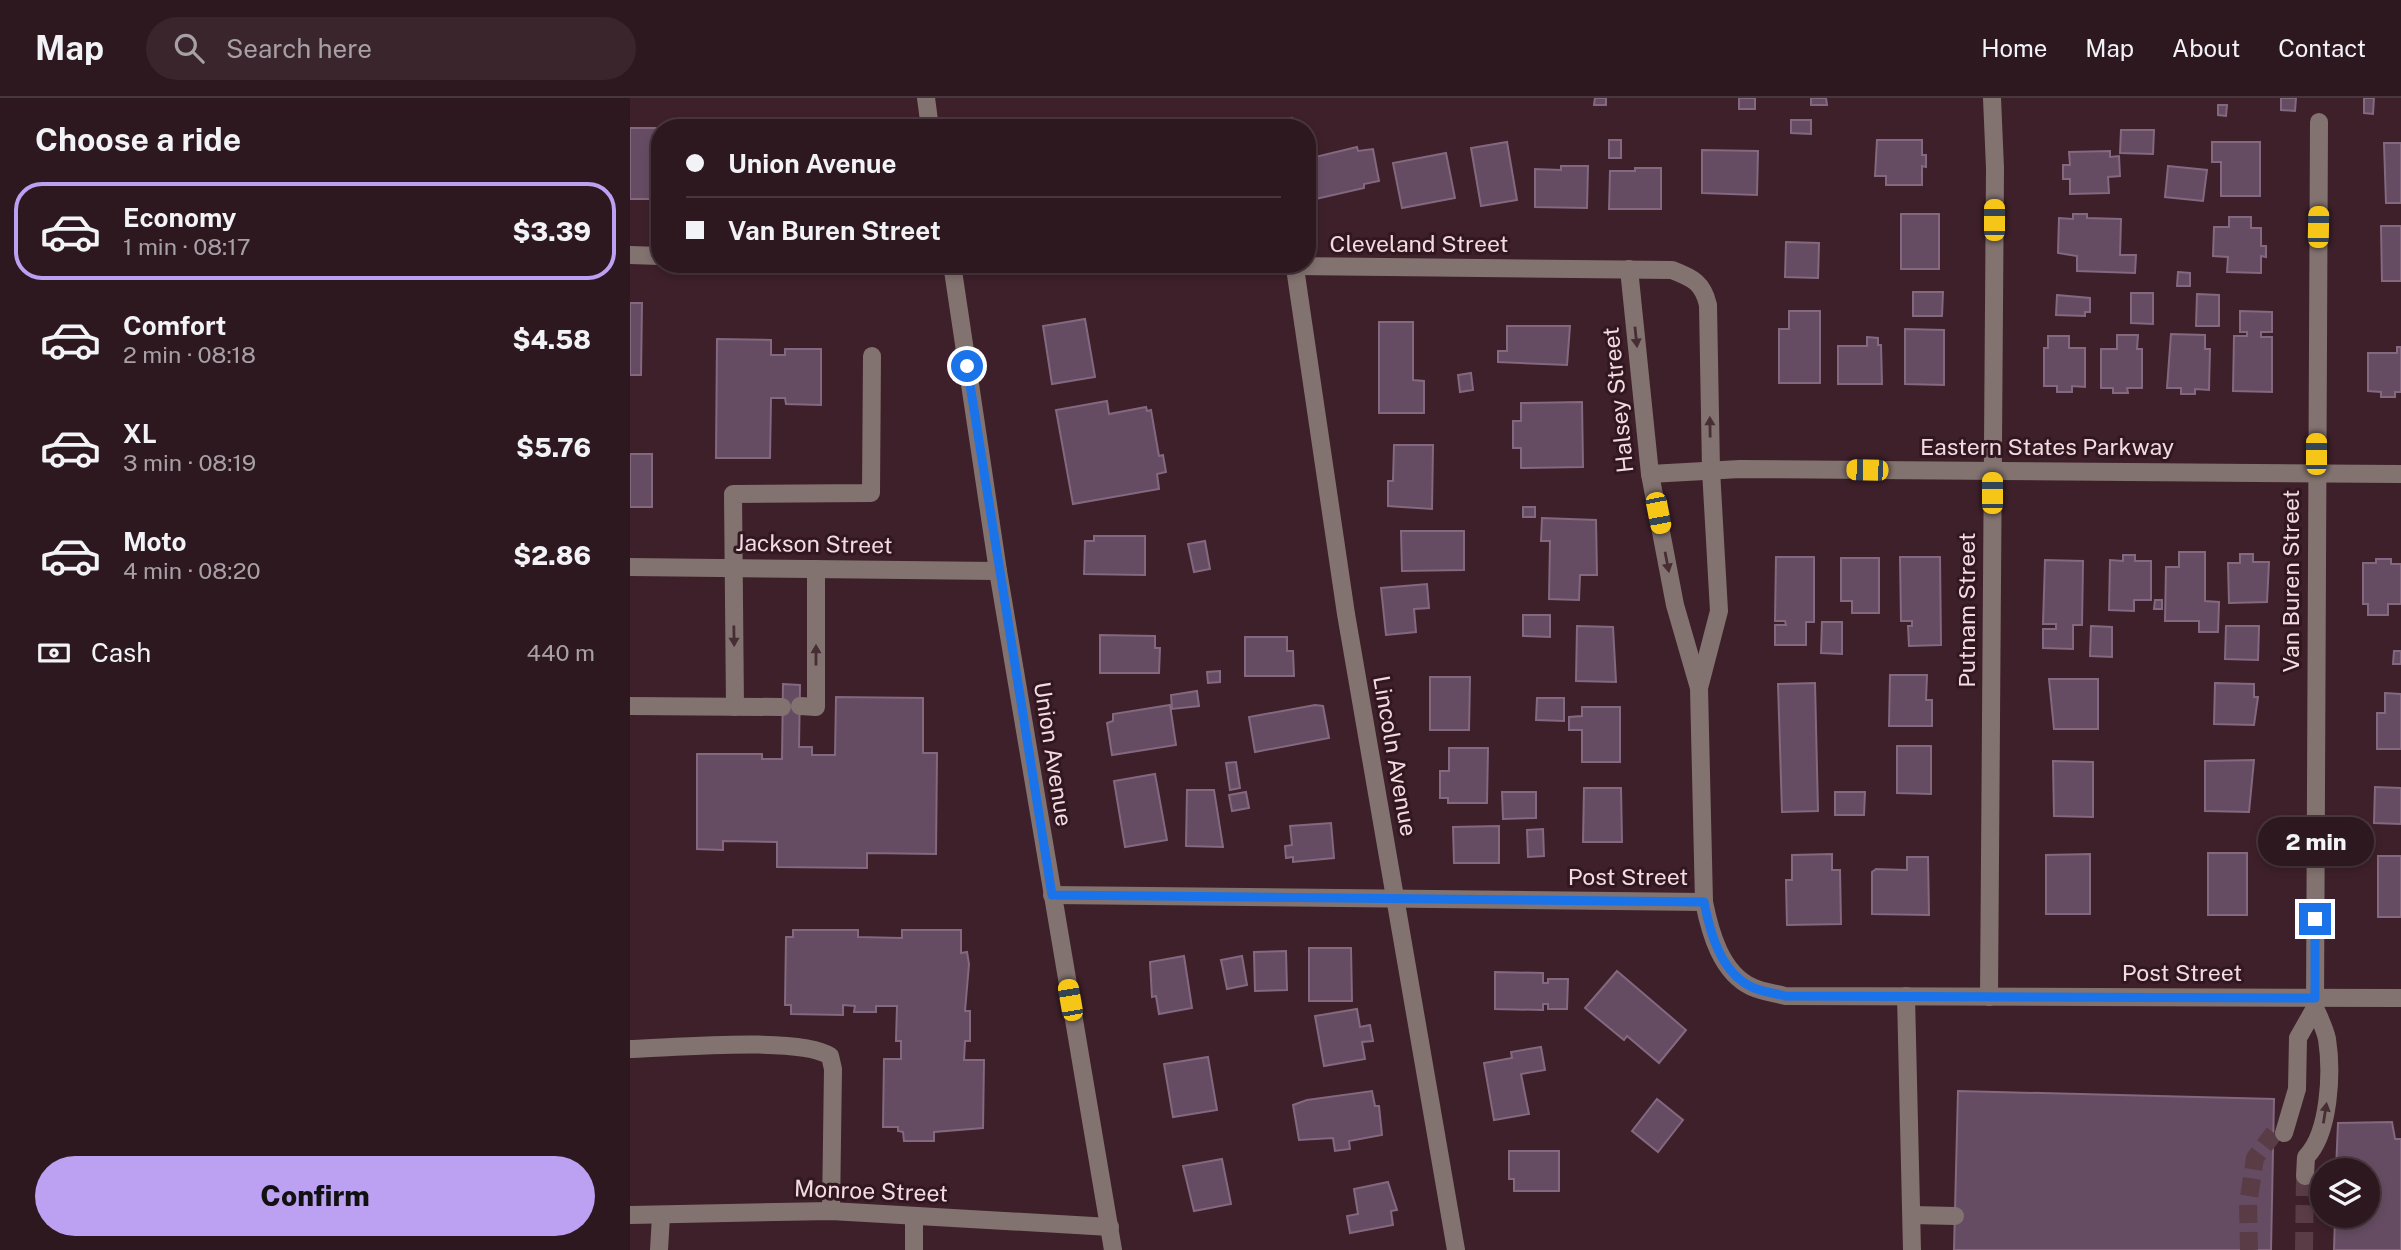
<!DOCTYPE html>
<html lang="en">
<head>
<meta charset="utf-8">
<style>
	:root { --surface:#2e1820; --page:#3a252d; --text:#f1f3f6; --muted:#a7a0a5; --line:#49373e; --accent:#bca0f2 }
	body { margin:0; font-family:"Public Sans",sans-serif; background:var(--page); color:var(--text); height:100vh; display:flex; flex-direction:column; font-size:26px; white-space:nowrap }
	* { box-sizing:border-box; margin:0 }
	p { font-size:23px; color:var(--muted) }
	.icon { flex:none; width:38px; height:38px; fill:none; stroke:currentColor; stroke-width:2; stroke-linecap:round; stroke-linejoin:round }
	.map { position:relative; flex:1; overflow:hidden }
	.sheet { display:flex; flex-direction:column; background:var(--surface); width:630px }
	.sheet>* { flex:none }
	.hud { position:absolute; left:21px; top:21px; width:665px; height:154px; border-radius:28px; box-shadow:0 4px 10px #0003,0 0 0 2px var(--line); display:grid; align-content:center; height:154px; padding:0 35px; background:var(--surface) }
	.tools { position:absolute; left:1680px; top:1060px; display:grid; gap:14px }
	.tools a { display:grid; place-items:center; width:70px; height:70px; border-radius:50%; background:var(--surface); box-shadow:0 4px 10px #0003,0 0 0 2px var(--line); font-size:35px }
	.end { position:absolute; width:32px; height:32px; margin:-16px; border:9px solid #1a73e8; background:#fff; box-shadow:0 0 0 4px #fff }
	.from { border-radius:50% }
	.bubble { position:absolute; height:49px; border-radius:24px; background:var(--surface); box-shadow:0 4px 10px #0003,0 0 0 2px var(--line); font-size:23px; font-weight:800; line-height:49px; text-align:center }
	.car { position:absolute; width:21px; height:42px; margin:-21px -10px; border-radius:9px; box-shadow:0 0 5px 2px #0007; background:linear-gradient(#f5c518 24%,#345 0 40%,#f5c518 0 76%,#345 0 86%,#f5c518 0) }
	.hud b { display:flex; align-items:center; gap:24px; height:66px; font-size:26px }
	.hud b+b { border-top:2px solid var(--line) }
	.hud i { width:18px; height:18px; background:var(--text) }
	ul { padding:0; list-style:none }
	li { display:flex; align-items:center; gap:21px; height:98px; margin:0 14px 10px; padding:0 21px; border:4px solid transparent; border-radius:28px }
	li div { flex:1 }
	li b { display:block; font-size:26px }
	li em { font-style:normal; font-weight:800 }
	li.on { border-color:var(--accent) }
	li>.icon { width:63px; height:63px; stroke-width:1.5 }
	h2 { padding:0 35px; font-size:32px; line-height:84px }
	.pay { display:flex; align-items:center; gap:18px; height:77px; padding:0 35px; font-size:26px }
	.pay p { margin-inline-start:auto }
	.cta { display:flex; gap:14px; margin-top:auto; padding:14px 35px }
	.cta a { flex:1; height:80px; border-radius:42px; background:var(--accent); color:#111; font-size:28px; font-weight:800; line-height:80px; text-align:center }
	header { display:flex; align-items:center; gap:42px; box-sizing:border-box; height:98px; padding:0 35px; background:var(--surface); border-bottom:2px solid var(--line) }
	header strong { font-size:33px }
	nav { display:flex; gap:38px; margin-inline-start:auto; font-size:24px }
	.search { width:490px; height:63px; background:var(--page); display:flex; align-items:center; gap:18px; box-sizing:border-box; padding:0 24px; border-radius:38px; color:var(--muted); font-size:26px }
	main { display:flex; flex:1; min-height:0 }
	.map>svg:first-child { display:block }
	.building { fill:#654c62; stroke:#83687f; stroke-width:2 }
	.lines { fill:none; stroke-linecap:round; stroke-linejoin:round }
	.minor-tunnel { stroke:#593c46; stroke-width:18; stroke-dasharray:18 9; stroke-linecap:butt }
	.minor { stroke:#837370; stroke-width:18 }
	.oneway { fill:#472e34 }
	.route { stroke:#1a73e8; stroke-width:9 }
	.labels { text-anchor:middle; stroke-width:6; stroke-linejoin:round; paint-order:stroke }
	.street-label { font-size:23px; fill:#f1dce2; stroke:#331720 }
</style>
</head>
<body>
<header>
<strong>Map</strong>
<div class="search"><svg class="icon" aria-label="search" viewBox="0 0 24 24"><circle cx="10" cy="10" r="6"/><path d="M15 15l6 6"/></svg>Search here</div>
<nav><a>Home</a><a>Map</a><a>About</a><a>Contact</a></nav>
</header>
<main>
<section class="sheet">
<h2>Choose a ride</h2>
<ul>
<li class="on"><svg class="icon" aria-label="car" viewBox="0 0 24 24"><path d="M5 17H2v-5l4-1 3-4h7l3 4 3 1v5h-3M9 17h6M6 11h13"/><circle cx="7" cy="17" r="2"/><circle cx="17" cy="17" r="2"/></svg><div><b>Economy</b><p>1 min · 08:17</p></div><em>$3.39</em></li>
<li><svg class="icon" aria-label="car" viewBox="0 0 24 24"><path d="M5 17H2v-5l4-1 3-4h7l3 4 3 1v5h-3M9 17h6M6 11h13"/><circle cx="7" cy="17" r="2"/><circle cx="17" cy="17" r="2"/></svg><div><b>Comfort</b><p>2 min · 08:18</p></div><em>$4.58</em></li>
<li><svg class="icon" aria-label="car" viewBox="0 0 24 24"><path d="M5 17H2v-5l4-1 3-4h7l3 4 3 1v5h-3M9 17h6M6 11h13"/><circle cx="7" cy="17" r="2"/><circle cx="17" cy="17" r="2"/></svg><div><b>XL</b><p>3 min · 08:19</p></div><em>$5.76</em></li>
<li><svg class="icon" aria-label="car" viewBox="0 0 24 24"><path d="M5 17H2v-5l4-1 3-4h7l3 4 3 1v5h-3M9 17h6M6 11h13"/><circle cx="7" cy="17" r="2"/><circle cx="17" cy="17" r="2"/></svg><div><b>Moto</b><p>4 min · 08:20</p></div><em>$2.86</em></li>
</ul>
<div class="pay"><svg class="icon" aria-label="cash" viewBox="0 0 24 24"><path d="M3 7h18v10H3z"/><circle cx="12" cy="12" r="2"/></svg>Cash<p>440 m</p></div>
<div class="cta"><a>Confirm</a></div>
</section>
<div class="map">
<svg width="1771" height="1152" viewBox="0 0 1771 1152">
	<rect width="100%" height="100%" fill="#3e202a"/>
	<g class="building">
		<polygon points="965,0 976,0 976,7 964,7"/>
		<rect x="1109" y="0" width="16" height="11"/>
		<polygon points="1181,0 1196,0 1197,7 1181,7"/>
		<polygon points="1651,0 1666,0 1665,13 1651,12"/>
		<polygon points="1734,0 1744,0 1743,16 1734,15"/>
		<polygon points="1588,7 1597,7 1596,18 1588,17"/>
		<polygon points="662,20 664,30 652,30 650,22"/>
		<polygon points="1161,22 1181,22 1181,36 1161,35"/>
		<rect x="0" y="30" width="26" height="71"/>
		<polygon points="1491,32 1524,32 1523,56 1490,55"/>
		<rect x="979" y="42" width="12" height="18"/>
		<polygon points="1247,42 1292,42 1292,57 1296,57 1296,69 1292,68 1292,87 1256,87 1256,78 1245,78"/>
		<polygon points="877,44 887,102 851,108 841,50"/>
		<polygon points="1582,44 1630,44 1630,98 1591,98 1591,64 1582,64"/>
		<polygon points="1754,45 1771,45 1771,105 1756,105"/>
		<polygon points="727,49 728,53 743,51 749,83 734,86 734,90 677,103 677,61"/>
		<polygon points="1072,52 1128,53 1127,97 1072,95"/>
		<polygon points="1480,53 1480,59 1489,58 1490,78 1478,79 1479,95 1440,96 1440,81 1433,81 1433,67 1440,67 1439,54"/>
		<polygon points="816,55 825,100 772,110 763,65"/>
		<polygon points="931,68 958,68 957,110 905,109 905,71 931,72"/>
		<polygon points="1538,68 1577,72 1573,103 1535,99"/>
		<polygon points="1005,70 1031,70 1031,111 979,111 980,73 1005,73"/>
		<rect x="1271" y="116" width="38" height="55"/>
		<polygon points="1443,116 1457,116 1457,120 1491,121 1490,157 1506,157 1505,175 1447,173 1447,158 1428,155 1429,120 1443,121"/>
		<polygon points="1599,119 1621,119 1621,130 1631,130 1631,148 1636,148 1636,159 1631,158 1631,175 1597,174 1598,159 1583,158 1584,129 1599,129"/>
		<polygon points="1751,128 1771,128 1771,183 1752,183"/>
		<polygon points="1156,144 1189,145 1188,180 1155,179"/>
		<polygon points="1548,174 1560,175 1560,188 1547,188"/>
		<polygon points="1283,194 1313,194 1312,218 1283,218"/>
		<polygon points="1501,195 1523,195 1523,226 1501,225"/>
		<polygon points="1567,196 1589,197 1589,228 1566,228"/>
		<polygon points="1427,197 1460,200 1460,214 1455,214 1455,218 1426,217"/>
		<polygon points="0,205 12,205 11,277 0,277"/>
		<polygon points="1159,213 1190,213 1190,285 1149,285 1149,231 1159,231"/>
		<polygon points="1610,213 1642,214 1642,234 1631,234 1631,239 1642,239 1642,294 1603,293 1604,238 1617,238 1617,234 1610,234"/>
		<polygon points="455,221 465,279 422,286 413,228"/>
		<polygon points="749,224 783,224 783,282 794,283 794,315 749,315"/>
		<polygon points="877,228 940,228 937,267 868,264 868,253 877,253"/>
		<polygon points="1275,231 1314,232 1314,287 1275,286"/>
		<polygon points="1541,236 1575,237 1575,251 1580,251 1579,292 1565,291 1565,296 1551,296 1551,290 1537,290"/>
		<polygon points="1487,237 1508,237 1507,251 1512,251 1512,290 1497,290 1498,295 1483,295 1483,290 1471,290 1471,251 1487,251"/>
		<polygon points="1418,238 1439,238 1439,250 1455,250 1455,289 1442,288 1442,294 1427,294 1427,288 1414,288 1414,250 1418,250"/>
		<polygon points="1237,239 1248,240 1248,247 1251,247 1252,286 1208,286 1208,248 1237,248"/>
		<polygon points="87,241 141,242 141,257 155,257 155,251 191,251 191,307 156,306 155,300 141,300 140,360 86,360"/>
		<polygon points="1767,249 1771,249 1771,294 1765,294 1765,299 1751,299 1751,294 1738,293 1738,255 1767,255"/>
		<polygon points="841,275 843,292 830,294 828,277"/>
		<polygon points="477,303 479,316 516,309 517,313 521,312 529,358 533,357 536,374 527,376 529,391 443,406 426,312"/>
		<polygon points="952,304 953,369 891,370 891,350 883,350 883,323 891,323 891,305"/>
		<polygon points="764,347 803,347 802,411 758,408 758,383 763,383"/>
		<rect x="0" y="356" width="22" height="53"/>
		<rect x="893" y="409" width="12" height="10"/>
		<polygon points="912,420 966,422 967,477 950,477 949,502 919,501 920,443 911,443"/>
		<polygon points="771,433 834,433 834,472 772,473"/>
		<polygon points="464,438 515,438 515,477 454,476 455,443 464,443"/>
		<polygon points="575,443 580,471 564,474 558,446"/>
		<polygon points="1549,454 1575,454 1575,503 1589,504 1588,534 1569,534 1569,523 1535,523 1536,469 1549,469"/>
		<polygon points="1610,456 1623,456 1623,464 1639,464 1637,504 1599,505 1598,465 1610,465"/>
		<polygon points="1493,457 1505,457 1505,463 1521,463 1521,502 1504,502 1504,513 1479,512 1480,462 1493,463"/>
		<polygon points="1146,459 1184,459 1184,524 1176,524 1176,547 1145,547 1145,527 1156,527 1155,523 1145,523"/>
		<polygon points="1270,459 1310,459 1311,547 1279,548 1278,528 1282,528 1282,523 1271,523"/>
		<polygon points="1211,460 1249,460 1249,515 1222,515 1222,503 1211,503"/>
		<polygon points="1746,461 1761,461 1761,466 1771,466 1771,506 1758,506 1758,517 1738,517 1738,506 1733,506 1733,465 1746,465"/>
		<polygon points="1415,462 1453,463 1452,527 1443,527 1443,551 1413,550 1413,531 1426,531 1426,526 1413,526"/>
		<polygon points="797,486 799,510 784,511 786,534 756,537 751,490"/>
		<polygon points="1525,502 1532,502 1532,511 1524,511"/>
		<polygon points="893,517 920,517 920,539 893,538"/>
		<polygon points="1192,524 1212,524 1212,556 1191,555"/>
		<polygon points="947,528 983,529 986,584 946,583"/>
		<polygon points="1461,528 1482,529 1482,559 1460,558"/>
		<polygon points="1596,528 1629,528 1628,562 1595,561"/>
		<polygon points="470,537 525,538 525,550 530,550 529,575 470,575"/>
		<polygon points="615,539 657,539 657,553 663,553 664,578 615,578"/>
		<polygon points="1764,553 1771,553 1771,566 1763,566"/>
		<polygon points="590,573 590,584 578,585 577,574"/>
		<polygon points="1260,577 1297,577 1296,602 1302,602 1302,628 1259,628"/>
		<polygon points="800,579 840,579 839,632 800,632"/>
		<polygon points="1419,581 1468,581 1468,631 1424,631"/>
		<polygon points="1185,585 1188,713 1152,714 1148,586"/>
		<polygon points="1585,585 1624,586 1624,599 1628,599 1624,627 1584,626"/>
		<polygon points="153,586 170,587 169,649 182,649 182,657 205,657 206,599 293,600 293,655 307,655 306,756 237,755 237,770 147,769 147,744 93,743 93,752 67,751 67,656 132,656 132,661 152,661"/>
		<polygon points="567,593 569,608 542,611 541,597"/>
		<polygon points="1755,595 1771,596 1771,651 1747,651 1747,615 1755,615"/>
		<polygon points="907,600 934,600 934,623 906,622"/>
		<polygon points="540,607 546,647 482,657 477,625 483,623 483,616"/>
		<polygon points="685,607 693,608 699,640 625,654 619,619"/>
		<polygon points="952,609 990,609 990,664 952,664 952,632 939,632 939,619 952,618"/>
		<polygon points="1267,648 1301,648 1301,696 1267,695"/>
		<polygon points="819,650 858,650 857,705 818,705 818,700 810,700 810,673 819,673"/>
		<polygon points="1624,662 1619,714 1575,713 1575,663"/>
		<polygon points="1423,663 1463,664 1463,719 1424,718"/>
		<polygon points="606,664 610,690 600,692 596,665"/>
		<polygon points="525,676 537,742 495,749 484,683"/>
		<polygon points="1745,689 1771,690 1771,726 1744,725"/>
		<polygon points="954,690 991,690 992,744 953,744"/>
		<polygon points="557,692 584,692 593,749 556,748"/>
		<polygon points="616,694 619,710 602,713 599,697"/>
		<polygon points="872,694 906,694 906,720 873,721"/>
		<polygon points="1205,694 1235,694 1234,717 1205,717"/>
		<polygon points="701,725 704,760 663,764 663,759 656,760 655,748 662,747 660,728"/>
		<polygon points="869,728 869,765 824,765 823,729"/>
		<polygon points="913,731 914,758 898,759 897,732"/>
		<rect x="1578" y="755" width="39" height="62"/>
		<polygon points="1202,756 1202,772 1210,772 1211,826 1157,827 1156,782 1162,782 1162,757"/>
		<polygon points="1460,756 1460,816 1416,816 1416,757"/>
		<rect x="1748" y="758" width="23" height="61"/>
		<polygon points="1277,759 1298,759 1299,817 1242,816 1242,774 1246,771 1277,772"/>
		<polygon points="163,832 228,832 228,839 272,840 272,832 331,832 331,855 337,854 339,866 335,913 340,913 340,943 335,943 334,962 354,962 353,1030 304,1034 304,1043 274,1043 273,1034 268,1033 268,1029 253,1029 254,961 271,961 271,943 266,943 267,908 246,908 246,914 224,914 225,908 213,907 213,917 161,916 161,907 155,907 156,839 163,839"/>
		<polygon points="679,850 721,850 722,903 679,903"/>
		<polygon points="656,853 657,892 625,893 624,854"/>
		<polygon points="554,858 562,910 529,916 526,898 522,899 520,864"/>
		<polygon points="612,858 617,887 597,891 591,862"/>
		<polygon points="987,873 1056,932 1029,965 997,938 994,942 955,910"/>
		<polygon points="865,874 913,875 913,885 918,885 918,881 938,881 937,911 918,911 918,906 913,906 913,912 865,911"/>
		<polygon points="727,911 730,929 740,927 743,943 732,944 735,961 694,968 685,918"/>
		<polygon points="911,949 915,972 891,976 899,1016 864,1022 854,965 882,960 881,954"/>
		<polygon points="578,959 587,1012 543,1019 534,966"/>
		<polygon points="742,993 745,1008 749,1008 752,1037 719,1043 720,1051 705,1053 703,1040 669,1042 663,1007 677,1002"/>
		<polygon points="1328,993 1644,1001 1641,1152 1324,1152"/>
		<polygon points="1027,1001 1053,1022 1028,1054 1002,1033"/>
		<polygon points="1762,1024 1765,1041 1771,1041 1771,1152 1704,1152 1705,1118 1738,1118 1738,1073 1706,1073 1708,1025"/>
		<polygon points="879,1053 929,1053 929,1093 884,1093 884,1081 879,1081"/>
		<polygon points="592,1061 601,1106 564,1113 553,1068"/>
		<polygon points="758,1084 767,1112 761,1113 763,1127 720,1135 717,1118 728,1116 724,1091"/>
	</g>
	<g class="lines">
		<g class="minor-tunnel">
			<polyline points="1619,1152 1618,1106 1625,1060 1644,1035"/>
			<polyline points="1674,1152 1675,1078"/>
		</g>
		<g class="minor">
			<polyline points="296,0 300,30"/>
			<polyline points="0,157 30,158"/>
			<polyline points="322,166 368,473 483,1152"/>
			<path d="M469 166 1042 172C1063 180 1073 185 1078 207L1081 372 1089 513 1069 590"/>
			<polyline points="665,170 716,516 826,1152"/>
			<path d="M999 171 1020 376 1045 507 1069 590 1074 804C1080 834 1091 875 1122 889 1132 894 1145 895 1155 898L1771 900"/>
			<polyline points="1020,376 1110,371 1771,376"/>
			<polyline points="0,469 368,473"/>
			<polyline points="0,608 152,609"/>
			<polyline points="170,608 186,609 186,471"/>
			<polyline points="105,609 103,396 241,395 242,258"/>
			<polyline points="422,797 1074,804"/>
			<polyline points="1276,898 1282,1152"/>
			<polyline points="1359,899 1365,70 1362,0"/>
			<path d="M0 951C42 950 170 938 200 958L203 971 201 1113"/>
			<polyline points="1654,1035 1667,991 1668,940 1685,910"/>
			<path d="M1675 1078 1676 1059C1700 1035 1702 973 1697 941 1695 931 1689 919 1685 910L1689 24"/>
			<polyline points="0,1117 201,1113 480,1129"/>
			<polyline points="1282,1117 1325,1118"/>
			<polyline points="29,1152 31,1118"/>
			<polyline points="284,1152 284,1118"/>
		</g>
	</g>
	<defs><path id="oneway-solid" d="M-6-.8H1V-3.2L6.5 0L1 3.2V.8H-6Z" transform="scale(1.75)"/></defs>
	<g class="oneway">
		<use href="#oneway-solid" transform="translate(1006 239) rotate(84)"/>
		<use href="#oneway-solid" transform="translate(1080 329) rotate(-91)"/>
		<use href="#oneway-solid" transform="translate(1037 464) rotate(79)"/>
		<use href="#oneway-solid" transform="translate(104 538) rotate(89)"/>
		<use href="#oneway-solid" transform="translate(186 557) rotate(-90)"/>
		<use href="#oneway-solid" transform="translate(1695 1015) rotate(-81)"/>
	</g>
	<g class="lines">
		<path class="route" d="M337 268 422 797 1074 804C1080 835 1091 875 1122 889 1132 894 1145 895 1155 898L1685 900V821"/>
	</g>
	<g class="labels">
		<g class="street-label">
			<text x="789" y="154">Cleveland Street</text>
			<text transform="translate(988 302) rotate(-96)" y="8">Halsey Street</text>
			<text x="1417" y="357">Eastern States Parkway</text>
			<text transform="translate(184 446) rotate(1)" y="8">Jackson Street</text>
			<text transform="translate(1661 483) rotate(-90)" y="8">Van Buren Street</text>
			<text transform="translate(1337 512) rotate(-90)" y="8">Putnam Street</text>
			<text transform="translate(423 656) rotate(81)" y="8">Union Avenue</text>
			<text transform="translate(765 658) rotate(80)" y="8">Lincoln Avenue</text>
			<text x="998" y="787">Post Street</text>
			<text x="1552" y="883">Post Street</text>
			<text transform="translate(241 1093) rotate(2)" y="8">Monroe Street</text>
		</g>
	</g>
</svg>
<div class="tools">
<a><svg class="icon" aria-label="layers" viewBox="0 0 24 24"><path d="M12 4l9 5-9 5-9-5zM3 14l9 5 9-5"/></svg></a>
</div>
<i class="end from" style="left:337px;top:268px"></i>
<i class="end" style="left:1685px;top:821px"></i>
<div class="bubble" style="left:1628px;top:719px;width:116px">2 min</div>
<i class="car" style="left:1364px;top:122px;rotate:0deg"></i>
<i class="car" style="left:1688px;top:129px;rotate:1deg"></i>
<i class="car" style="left:1686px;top:356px;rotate:0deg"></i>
<i class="car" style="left:1237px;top:372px;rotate:271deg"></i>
<i class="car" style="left:1362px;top:395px;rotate:0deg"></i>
<i class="car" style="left:1028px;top:415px;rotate:169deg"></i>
<i class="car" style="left:440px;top:902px;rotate:350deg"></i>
<div class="hud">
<b><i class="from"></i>Union Avenue</b>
<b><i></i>Van Buren Street</b>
</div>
</div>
</main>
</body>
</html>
